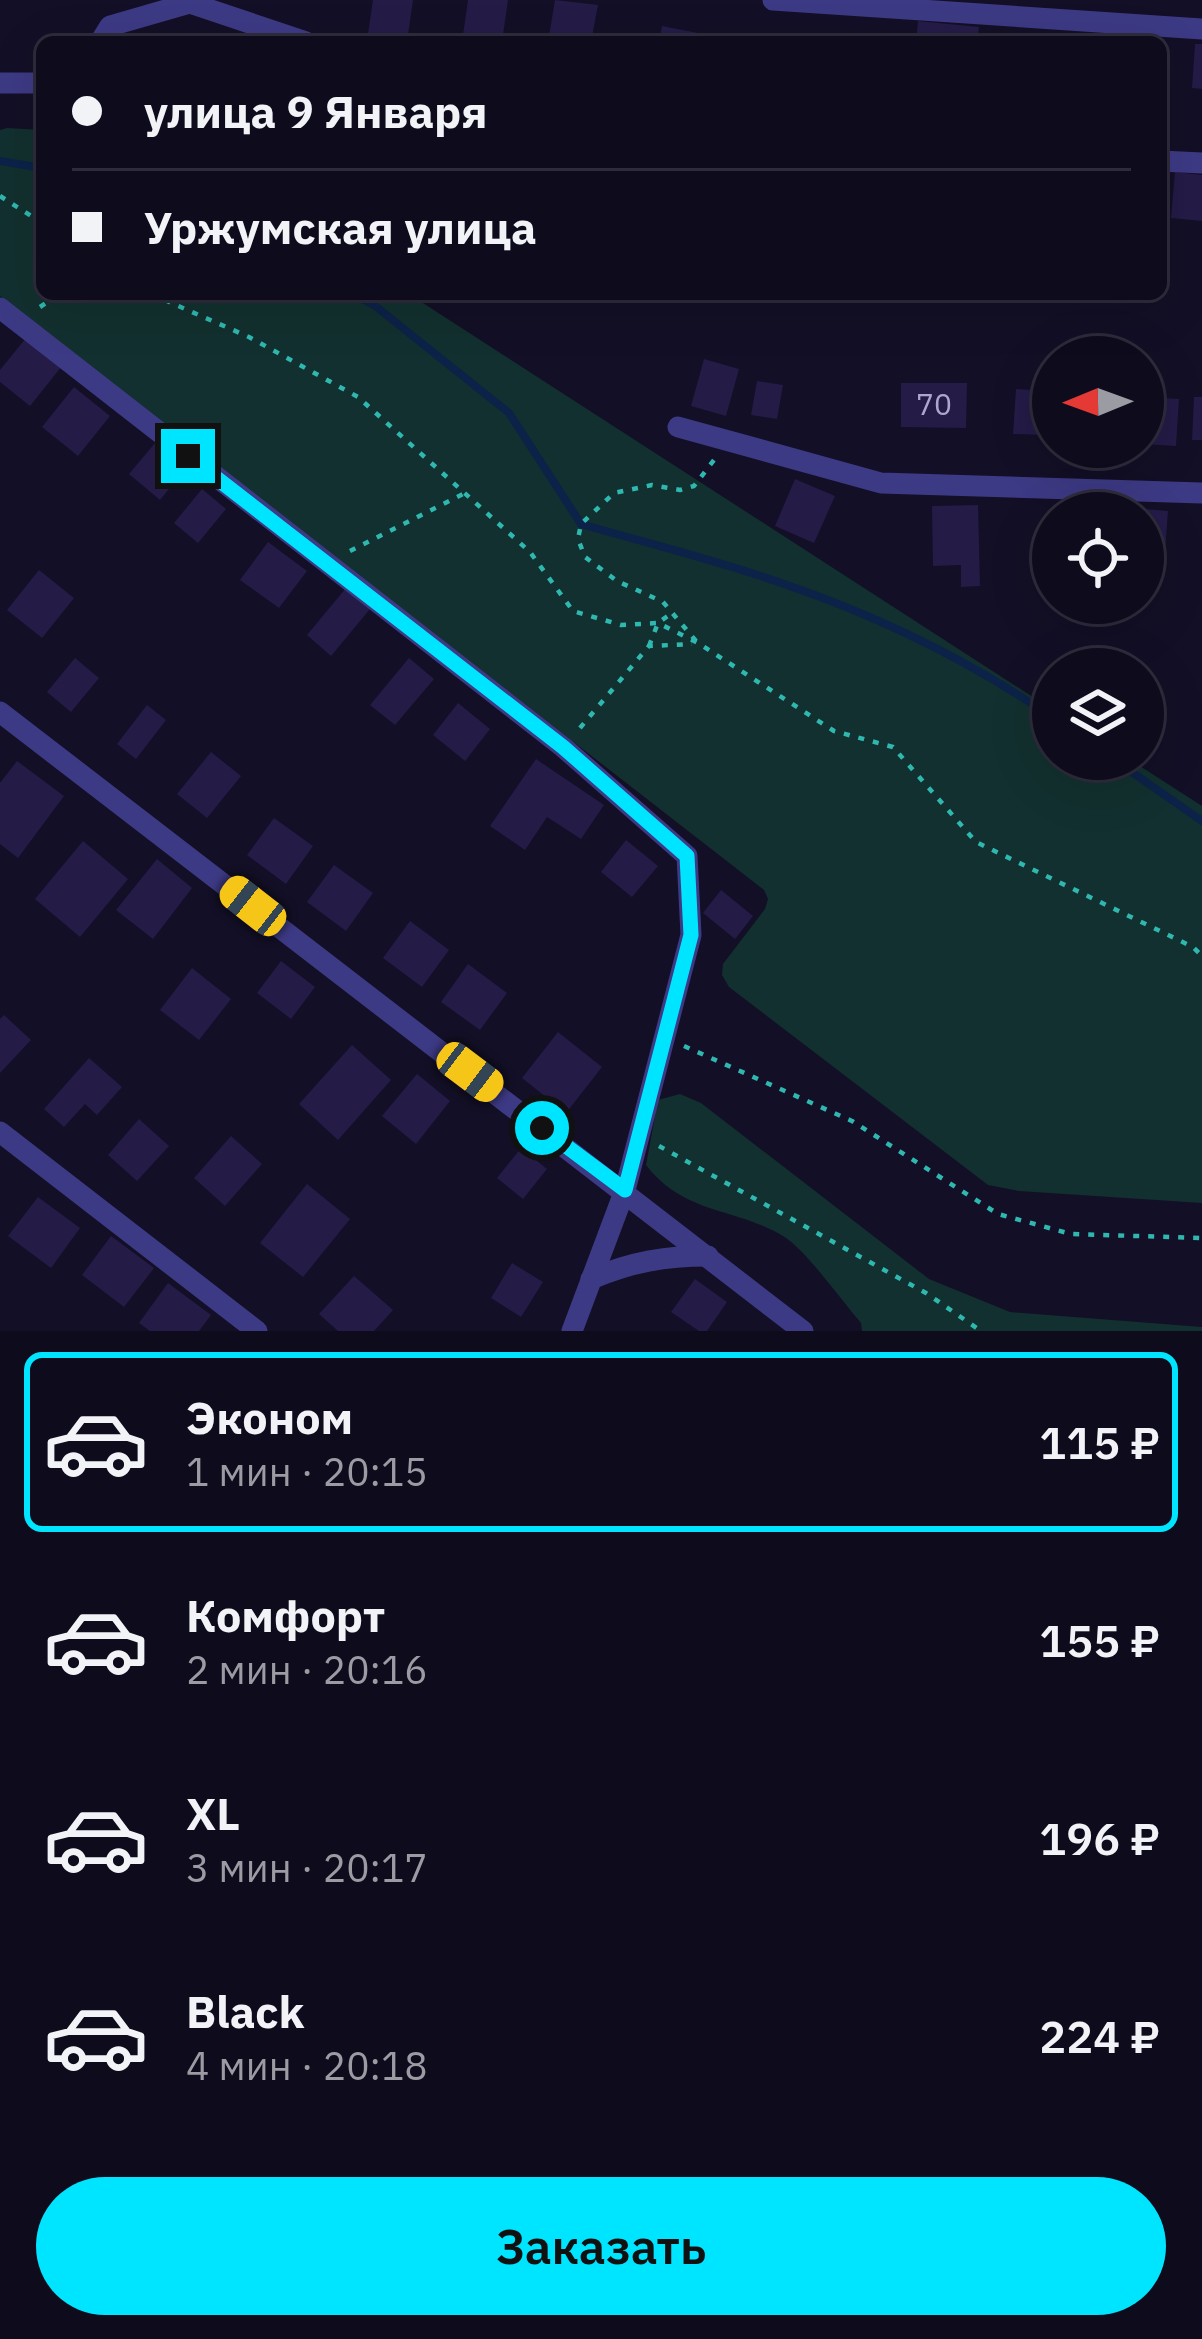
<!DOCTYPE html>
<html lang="ru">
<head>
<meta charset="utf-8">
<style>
	:root { --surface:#0e0b1c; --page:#171425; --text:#f1f3f6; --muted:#9b9ba3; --line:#2e2b3b; --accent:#00e5ff }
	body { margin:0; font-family:"IBM Plex Sans",sans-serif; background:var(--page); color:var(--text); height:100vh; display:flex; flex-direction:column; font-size:45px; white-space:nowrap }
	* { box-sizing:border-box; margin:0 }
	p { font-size:39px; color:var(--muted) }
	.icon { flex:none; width:66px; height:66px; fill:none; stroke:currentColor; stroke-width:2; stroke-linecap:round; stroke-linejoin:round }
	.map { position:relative; height:1331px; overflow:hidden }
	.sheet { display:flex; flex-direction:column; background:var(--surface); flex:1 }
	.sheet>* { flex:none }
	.top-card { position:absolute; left:36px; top:36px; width:1131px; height:264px; border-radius:18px; box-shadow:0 12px 48px #0002,0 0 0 3px var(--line); display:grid; align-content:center; height:264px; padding:0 36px; background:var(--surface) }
	.needle { width:78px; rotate:269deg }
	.controls { position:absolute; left:1032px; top:336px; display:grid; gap:24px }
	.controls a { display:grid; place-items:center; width:132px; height:132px; border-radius:50%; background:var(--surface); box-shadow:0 12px 48px #0002,0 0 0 3px var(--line); font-size:60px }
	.end { position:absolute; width:54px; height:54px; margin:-27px; border:15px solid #00e5ff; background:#111; box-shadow:0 0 0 6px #111 }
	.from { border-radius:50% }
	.car { position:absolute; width:36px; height:72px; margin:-36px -18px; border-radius:15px; box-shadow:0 0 9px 3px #0007; background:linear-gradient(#f5c518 24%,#345 0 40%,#f5c518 0 76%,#345 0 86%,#f5c518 0) }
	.top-card b { display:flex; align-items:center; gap:42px; height:114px; font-size:45px }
	.top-card b+b { border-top:3px solid var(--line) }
	.top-card i { width:30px; height:30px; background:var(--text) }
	ul { padding:21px 0 0; list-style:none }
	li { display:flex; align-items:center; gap:36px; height:180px; margin:0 24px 18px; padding:0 12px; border:6px solid transparent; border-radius:18px }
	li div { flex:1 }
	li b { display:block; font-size:45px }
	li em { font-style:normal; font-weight:600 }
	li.on { border-color:var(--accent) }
	li>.icon { width:108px; height:108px; stroke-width:1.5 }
	.cta { display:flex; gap:24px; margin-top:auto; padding:24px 36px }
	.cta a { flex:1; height:138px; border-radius:72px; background:var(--accent); color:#111; font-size:48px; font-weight:600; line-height:138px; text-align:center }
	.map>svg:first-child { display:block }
	.green { fill:#12302f }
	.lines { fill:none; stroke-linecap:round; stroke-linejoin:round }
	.stream { stroke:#0c2248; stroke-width:8 }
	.building { fill:#241b47 }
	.path { stroke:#2fb8b0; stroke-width:4.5; stroke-dasharray:6 9; stroke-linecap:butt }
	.street { stroke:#3d3a85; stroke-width:21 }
	.route { stroke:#00e5ff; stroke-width:15 }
	.labels { text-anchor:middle; stroke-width:10; stroke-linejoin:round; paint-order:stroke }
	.number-label { font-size:30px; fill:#aca6d1 }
</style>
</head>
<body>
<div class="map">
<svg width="1202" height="1331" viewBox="0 0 1202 1331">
	<rect width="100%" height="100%" fill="#130f26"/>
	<g class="green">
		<polygon points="7,128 42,130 42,294 409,294 1053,710 1053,759 1129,759 1202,806 1202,1203 1019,1191 988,1185 729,987 722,975 723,964 765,909 768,899 764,890 0,296 0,130"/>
		<path d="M680 1094 701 1103 929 1279 1010 1312 1202 1327V1331H862L861 1323C842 1301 807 1252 786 1238 738 1207 685 1216 646 1165L658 1100Z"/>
	</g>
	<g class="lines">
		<g class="stream">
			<polyline points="0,161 42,168"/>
			<path d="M352 294 374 305 509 413 581 524C650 544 720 561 787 585 880 617 972 662 1053 718"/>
			<polyline points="1113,759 1202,821"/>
		</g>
	</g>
	<g class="building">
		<polygon points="373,0 413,0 407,42 367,40"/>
		<polygon points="468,0 508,0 502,42 462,42"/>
		<polygon points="555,0 598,5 591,42 548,42"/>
		<polygon points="918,21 979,27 977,42 916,42"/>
		<polygon points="662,26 703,34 702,42 659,42"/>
		<polygon points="1195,44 1202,44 1202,89 1192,88"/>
		<polygon points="1175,172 1202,175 1202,221 1171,218"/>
		<polygon points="26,338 62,366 30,406 0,382 0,370"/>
		<polygon points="704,359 739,369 726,416 691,406"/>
		<polygon points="757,381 783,385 777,419 751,415"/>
		<polygon points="901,383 967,383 966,428 901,427"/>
		<polygon points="74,387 110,416 78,456 42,427"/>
		<polygon points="1016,389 1049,391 1047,435 1013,434"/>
		<polygon points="1143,397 1179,399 1176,446 1143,444"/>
		<polygon points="1194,397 1202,397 1202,440 1192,440"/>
		<polygon points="155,443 186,468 160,500 129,474"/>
		<polygon points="795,479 835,496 814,543 775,526"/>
		<polygon points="202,489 226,509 198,543 174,523"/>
		<polygon points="978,505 980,586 961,587 961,565 933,566 932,506"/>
		<polygon points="1119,507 1168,511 1164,567 1143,565 1143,513 1119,513"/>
		<polygon points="268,542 307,571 279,608 240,580"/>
		<polygon points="39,570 74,598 42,638 7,610"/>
		<polygon points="346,588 370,609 331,656 307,635"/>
		<polygon points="75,658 99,678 71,712 47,692"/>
		<polygon points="409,658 434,679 395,725 370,705"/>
		<polygon points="458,703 490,729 465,761 433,735"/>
		<polygon points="147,705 166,720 136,759 117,744"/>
		<polygon points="211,752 241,776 207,818 177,794"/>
		<polygon points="536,759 604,805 581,839 547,817 525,850 490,826"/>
		<polygon points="17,761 64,796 18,858 0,844 0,783"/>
		<polygon points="274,818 313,846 286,884 247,855"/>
		<polygon points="626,840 658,866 632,897 601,872"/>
		<polygon points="83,841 128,879 80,937 35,899"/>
		<polygon points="157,859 192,888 153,939 116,910"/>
		<polygon points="334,865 373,893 346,931 307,902"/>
		<polygon points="721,890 753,916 735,939 703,913"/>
		<polygon points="410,921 449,950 422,987 383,958"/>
		<polygon points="281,961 315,987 291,1019 257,993"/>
		<polygon points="468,964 507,993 480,1030 441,1002"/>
		<polygon points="192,968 231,999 199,1040 160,1010"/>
		<polygon points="4,1015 31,1040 0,1073 0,1019"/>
		<polygon points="558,1032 602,1067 566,1113 522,1078"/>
		<polygon points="352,1045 391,1080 338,1140 299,1104"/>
		<polygon points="89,1058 122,1087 97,1115 85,1104 64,1127 44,1109"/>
		<polygon points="417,1074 450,1101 416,1144 382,1116"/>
		<polygon points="139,1119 169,1146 137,1181 108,1155"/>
		<polygon points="231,1136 262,1164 225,1206 194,1178"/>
		<polygon points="521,1148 547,1169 523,1199 497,1178"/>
		<polygon points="307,1184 350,1219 303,1277 260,1243"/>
		<polygon points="38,1197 80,1228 51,1268 8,1236"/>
		<polygon points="111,1236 154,1268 124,1307 82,1275"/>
		<polygon points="512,1263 543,1282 521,1317 491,1298"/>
		<polygon points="354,1276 393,1310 374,1331 338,1331 319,1314"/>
		<polygon points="695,1279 727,1302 707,1331 699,1331 671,1312"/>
		<polygon points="168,1283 211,1315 199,1331 150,1331 139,1323"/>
	</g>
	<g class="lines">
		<g class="path">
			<polyline points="0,196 42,223"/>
			<polyline points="151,294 249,337 358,397 530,552 573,611 621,625 658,623 698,643 834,731 893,747 976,842 1193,947 1202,956"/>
			<polyline points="40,307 60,294"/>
			<polyline points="350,551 463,494"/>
			<polyline points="696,641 663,602 617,581 585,557 578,539 581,524 614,493 652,485 680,490 694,486 714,460"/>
			<polyline points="649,646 658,623 672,613"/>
			<polyline points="580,728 649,646 692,644"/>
			<polyline points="684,1046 852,1121 998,1214 1071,1234 1202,1238"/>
			<polyline points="659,1146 926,1293 981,1331"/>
		</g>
		<g class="street">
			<polyline points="773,0 1202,29"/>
			<polyline points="100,42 110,26 190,3 306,42"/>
			<polyline points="0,83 42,83"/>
			<polyline points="1161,161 1202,163"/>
			<polyline points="0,308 563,747 687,856 691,935 625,1190 572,1331"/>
			<polyline points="678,427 881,483 1202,493"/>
			<polyline points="0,712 803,1331"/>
			<polyline points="0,1132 257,1331"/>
			<path d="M591 1279C631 1262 665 1256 708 1256"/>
		</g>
	</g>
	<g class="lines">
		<polyline class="route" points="188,456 563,747 687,856 691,935 625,1190 542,1128"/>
	</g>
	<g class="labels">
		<g class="number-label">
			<text x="934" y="415">70</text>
		</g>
	</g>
</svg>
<div class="controls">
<a><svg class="needle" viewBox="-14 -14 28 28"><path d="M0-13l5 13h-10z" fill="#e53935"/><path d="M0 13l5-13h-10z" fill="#9b9ba3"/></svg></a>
<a><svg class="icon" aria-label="locate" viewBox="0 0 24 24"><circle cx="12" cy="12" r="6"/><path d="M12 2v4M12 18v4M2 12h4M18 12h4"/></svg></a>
<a><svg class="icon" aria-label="layers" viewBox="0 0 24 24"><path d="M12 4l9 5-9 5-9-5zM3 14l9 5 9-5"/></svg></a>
</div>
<i class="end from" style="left:542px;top:1128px"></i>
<i class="end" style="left:188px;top:456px"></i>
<i class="car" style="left:253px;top:906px;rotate:308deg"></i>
<i class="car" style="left:470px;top:1072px;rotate:127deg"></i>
<div class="top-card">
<b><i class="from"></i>улица 9 Января</b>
<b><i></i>Уржумская улица</b>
</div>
</div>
<section class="sheet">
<ul>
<li class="on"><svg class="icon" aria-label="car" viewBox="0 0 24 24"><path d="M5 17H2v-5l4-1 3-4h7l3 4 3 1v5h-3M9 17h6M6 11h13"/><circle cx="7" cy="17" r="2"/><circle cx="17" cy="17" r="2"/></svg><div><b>Эконом</b><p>1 мин · 20:15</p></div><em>115 ₽</em></li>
<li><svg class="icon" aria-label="car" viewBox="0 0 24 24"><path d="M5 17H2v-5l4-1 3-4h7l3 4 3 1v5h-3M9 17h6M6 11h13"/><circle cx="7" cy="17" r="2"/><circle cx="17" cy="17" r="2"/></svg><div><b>Комфорт</b><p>2 мин · 20:16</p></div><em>155 ₽</em></li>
<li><svg class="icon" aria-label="car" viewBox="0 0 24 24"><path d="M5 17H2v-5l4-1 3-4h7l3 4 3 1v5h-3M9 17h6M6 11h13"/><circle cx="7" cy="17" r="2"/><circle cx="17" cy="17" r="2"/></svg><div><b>XL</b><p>3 мин · 20:17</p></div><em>196 ₽</em></li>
<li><svg class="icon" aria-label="car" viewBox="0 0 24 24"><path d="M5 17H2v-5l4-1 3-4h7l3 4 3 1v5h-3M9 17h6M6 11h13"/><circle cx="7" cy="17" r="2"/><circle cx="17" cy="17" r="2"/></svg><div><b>Black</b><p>4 мин · 20:18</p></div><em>224 ₽</em></li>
</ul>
<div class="cta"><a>Заказать</a></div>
</section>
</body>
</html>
